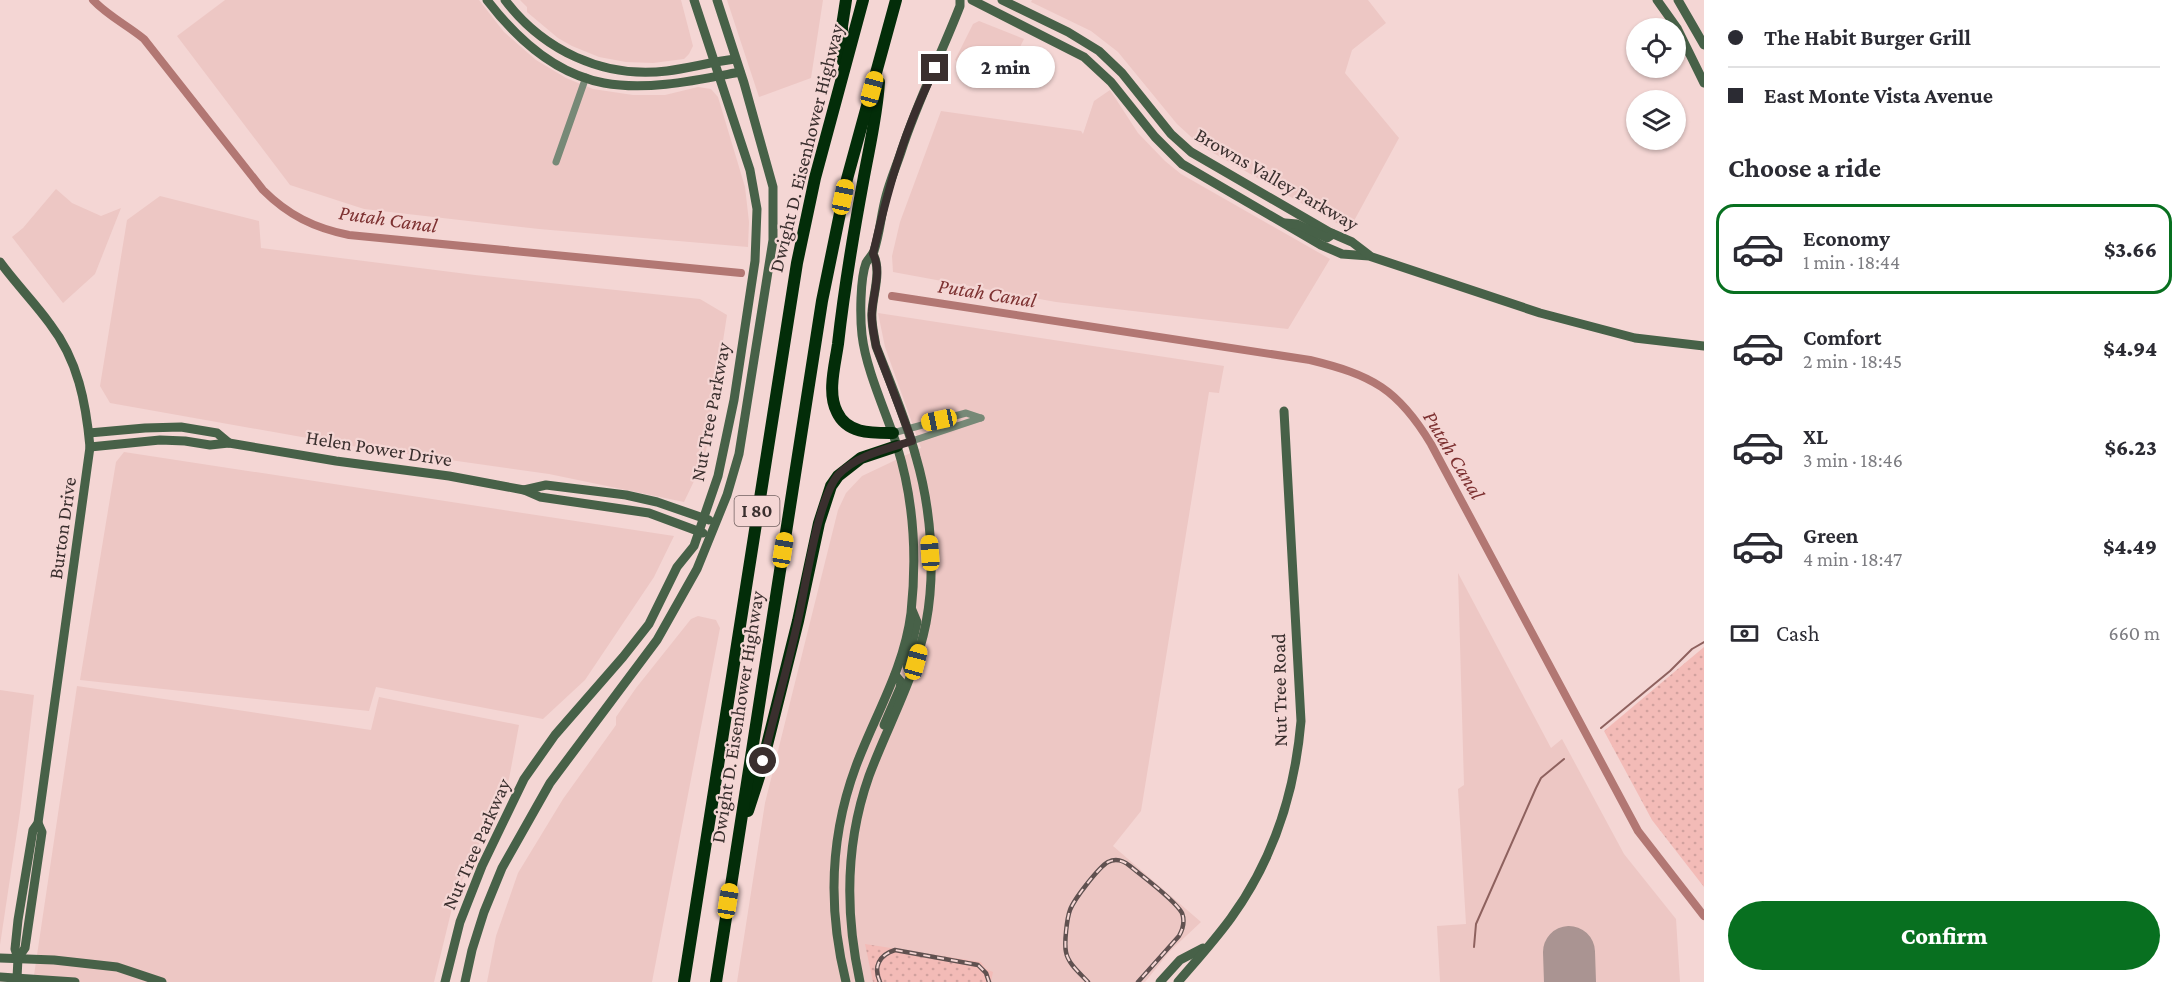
<!DOCTYPE html>
<html lang="en">
<head>
<meta charset="utf-8">
<style>
	:root { --surface:#fff; --page:#f2f2f3; --text:#2b2b33; --muted:#7c7c81; --line:#e1e1e2; --accent:#087020 }
	body { margin:0; font-family:"Crimson Pro",serif; background:var(--page); color:var(--text); height:100vh; display:flex; flex-direction:column; font-size:22px; white-space:nowrap }
	* { box-sizing:border-box; margin:0 }
	p { font-size:20px; color:var(--muted) }
	.icon { flex:none; width:33px; height:33px; fill:none; stroke:currentColor; stroke-width:2; stroke-linecap:round; stroke-linejoin:round }
	.map { position:relative; flex:1; overflow:hidden }
	.side { display:flex; flex-direction:column; background:var(--surface); width:480px }
	.side>* { flex:none }
	.banner { display:grid; align-content:center; height:132px; padding:0 24px; background:var(--surface) }
	.fabs { position:absolute; left:1626px; top:18px; display:grid; gap:12px }
	.fabs a { display:grid; place-items:center; width:60px; height:60px; border-radius:50%; background:var(--surface); box-shadow:0 2px 4px #0004; font-size:30px }
	.end { position:absolute; width:27px; height:27px; margin:-14px; border:8px solid #3a2f2e; background:#fff; box-shadow:0 0 0 3px #fff }
	.from { border-radius:50% }
	.bubble { position:absolute; height:42px; border-radius:21px; background:var(--surface); box-shadow:0 2px 4px #0004; font-size:20px; font-weight:800; line-height:42px; text-align:center }
	.car { position:absolute; width:18px; height:36px; margin:-18px -9px; border-radius:8px; box-shadow:0 0 4px 2px #0007; background:linear-gradient(#f5c518 24%,#345 0 40%,#f5c518 0 76%,#345 0 86%,#f5c518 0) }
	.banner b { display:flex; align-items:center; gap:21px; height:57px; font-size:22px }
	.banner b+b { border-top:2px solid var(--line) }
	.banner i { width:15px; height:15px; background:var(--text) }
	ul { padding:0; list-style:none }
	li { display:flex; align-items:center; gap:18px; height:90px; margin:0 12px 9px; padding:0 12px; border:3px solid transparent; border-radius:18px }
	li div { flex:1 }
	li b { display:block; font-size:22px }
	li em { font-style:normal; font-weight:800 }
	li.active { border-color:var(--accent) }
	li>.icon { width:54px; height:54px; stroke-width:1.5 }
	h2 { padding:0 24px; font-size:27px; line-height:72px }
	.pay { display:flex; align-items:center; gap:15px; height:66px; padding:0 24px; font-size:22px }
	.pay p { margin-inline-start:auto }
	.cta { display:flex; gap:12px; margin-top:auto; padding:12px 24px }
	.cta a { flex:1; height:69px; border-radius:36px; background:var(--accent); color:#fff; font-size:24px; font-weight:800; line-height:69px; text-align:center }
	main { display:flex; flex:1; min-height:0 }
	.map>svg:first-child { display:block }
	.built { fill:#edc7c4 }
	.park { fill:url(#park-dots) }
	.lines { fill:none; stroke-linecap:round; stroke-linejoin:round }
	.stream { stroke:#8e615e; stroke-width:2 }
	.canal { stroke:#b27773; stroke-width:8 }
	.runway { stroke:#aa9492; stroke-width:52 }
	.street { stroke:#778977; stroke-width:7 }
	.secondary { stroke:#476148; stroke-width:9 }
	.highway { stroke:#032d09; stroke-width:12 }
	.rail-casing { stroke:#605150; stroke-width:4.5 }
	.rail { stroke:#f4d6d4; stroke-width:2; stroke-dasharray:7; stroke-linecap:butt }
	.route { stroke:#3a2f2e; stroke-width:8 }
	.labels { text-anchor:middle; stroke-width:4.5; stroke-linejoin:round; paint-order:stroke }
	.shield { fill:#f4d6d4; stroke:#726160; stroke-width:1.5 }
	.shield-label { font-size:18px; font-weight:bold; fill:#3a2f2e }
	.street-label { font-size:20px; fill:#3a2f2e; stroke:#f4d6d4 }
	.water-label { font-size:21px; font-style:italic; fill:#7d3131; stroke:#f4d6d4 }
</style>
</head>
<body>
<main>
<div class="map">
<svg width="1704" height="982" viewBox="0 0 1704 982">
	<defs>
		<pattern id="park-dots" width="8" height="8" patternUnits="userSpaceOnUse" patternTransform="scale(1.5)"><rect width="8" height="8" fill="#f3bbb7"/><path d="M2 2h.1M6 6h.1" fill="none" stroke="#d1a19e" stroke-width="1.8" stroke-linecap="round"/></pattern>
	</defs>
	<rect width="100%" height="100%" fill="#f4d6d4"/>
	<g class="built">
		<polygon points="225,0 479,0 504,32 536,60 566,78 593,89 633,95 665,95 698,87 711,89 718,97 745,187 749,222 748,247 539,229 364,209 290,185 177,36"/>
		<polygon points="520,0 681,0 693,46 689,54 684,59 653,63 626,62 599,57 572,46 558,38 527,12 527,7"/>
		<polygon points="727,0 823,0 811,78 759,97"/>
		<polygon points="1032,0 1368,0 1386,23 1352,50 1345,73 1399,138 1349,230 1201,146 1177,124 1118,52 1091,31 1031,2"/>
		<polygon points="979,21 1024,39 1004,79 955,60 973,24"/>
		<polygon points="1110,90 1138,133 1165,161 1181,174 1330,259 1288,329 1056,302 893,272 892,256 900,222 941,111 1081,131 1083,134 1094,101"/>
		<polygon points="56,189 72,203 101,216 121,208 95,274 63,303 12,237 23,228"/>
		<polygon points="160,196 259,221 261,248 475,275 700,299 727,315 705,458 684,502 549,474 358,447 110,403 100,386 127,220"/>
		<polygon points="878,313 1224,366 1219,393 1209,392 1141,811 1113,846 1201,922 1170,951 1145,982 737,982 765,803 838,510 846,493 862,476 921,448 885,347"/>
		<polygon points="124,452 674,536 654,577 585,680 543,719 376,687 369,711 80,680 116,462"/>
		<polygon points="1458,573 1551,748 1562,739 1624,854 1676,919 1680,982 1440,982 1437,926 1466,924 1458,789 1464,785"/>
		<polygon points="698,616 716,620 720,628 652,982 487,982 496,936 518,873 563,799 616,725 616,717 636,688 691,619"/>
		<polygon points="77,686 371,730 379,697 519,725 509,779 455,896 434,982 33,982"/>
		<polygon points="0,690 34,695 20,812 0,945"/>
	</g>
	<g class="park">
		<polygon points="1704,647 1704,887 1652,820 1604,731"/>
		<polygon points="865,944 981,962 986,969 993,972 991,982 873,982"/>
	</g>
	<g class="lines">
		<g class="stream">
			<polyline points="1601,728 1670,671 1692,649 1704,642"/>
			<polyline points="1474,947 1476,924 1536,788 1541,778 1564,759"/>
		</g>
		<g class="canal">
			<path d="M93 0C108 16 127 25 144 39L263 190C288 215 314 228 349 235L741 273"/>
			<path d="M892 296 1310 360C1372 375 1398 389 1431 444L1638 831 1704 916"/>
		</g>
		<polyline class="runway" points="1569,952 1570,982"/>
		<g class="street">
			<polyline points="556,162 586,77"/>
			<polyline points="893,433 966,413 981,418"/>
			<polyline points="897,446 981,418"/>
		</g>
		<g class="secondary">
			<path d="M487 0C516 38 555 74 604 83 648 91 697 80 740 72"/>
			<path d="M505 0C543 50 603 79 667 71 689 68 712 62 735 59"/>
			<polyline points="972,0 1084,57 1111,82 1155,137 1182,164 1321,245 1342,254 1369,256 1540,313 1635,338 1704,346"/>
			<polyline points="1002,0 1068,32 1099,51 1122,73 1171,134 1191,152 1329,232 1352,242 1369,255"/>
			<polyline points="1657,0 1677,28 1704,83"/>
			<polyline points="1678,0 1704,45"/>
			<polyline points="1285,223 1297,224 1327,238 1333,234"/>
			<path d="M0 262C16 284 35 303 50 324 78 360 86 403 90 447L38 823 33 830 18 920 15 949 18 958 17 978"/>
			<polyline points="89,433 145,428 181,427 217,433 229,443"/>
			<polyline points="90,447 160,440 185,441 210,445 229,443 336,461 449,476 524,490 540,497 649,513 703,533"/>
			<polyline points="524,490 546,485 626,495 657,502 709,520"/>
			<polyline points="912,673 909,671 907,666 917,622 912,610"/>
			<polyline points="884,725 900,688 901,682 895,675"/>
			<polyline points="0,958 54,960 117,967 162,982"/>
			<polyline points="18,958 25,948 42,832 38,823"/>
			<polyline points="0,977 75,982"/>
			<polyline points="445,982 460,922 482,866 524,779 555,735 623,657 649,624 677,567 694,546 718,476 734,400 755,261 757,209 750,170 694,0"/>
			<polyline points="465,982 472,950 484,912 502,868 550,783 657,640 697,569 727,495 739,454 773,240 773,187 744,83 717,0"/>
			<path d="M846 982C828 910 830 836 856 766 875 715 904 669 911 613 917 557 914 500 897 446 886 412 866 370 862 335 860 317 860 279 866 263 868 259 872 256 874 251 880 233 881 214 886 196 890 181 896 167 901 152 917 102 941 55 960 6V0"/>
			<path d="M860 982C845 913 845 844 869 776 888 725 915 678 926 623 936 571 931 508 916 457 906 419 890 382 876 346 874 334 871 323 872 312 873 294 882 270 873 254"/>
			<polyline points="1160,982 1180,960 1203,948"/>
			<path d="M1178 982C1196 961 1215 940 1231 918 1273 860 1295 792 1301 721L1284 411"/>
		</g>
		<g class="highway">
			<polyline points="843,61 842,26 846,0"/>
			<path d="M879 82C877 116 869 148 863 182 853 236 844 290 838 344 835 365 827 393 837 412 847 434 872 433 893 433"/>
			<polyline points="748,811 759,777 798,621 819,523 831,486 838,476 861,458 897,446"/>
			<polyline points="684,982 797,263 815,178 863,0"/>
			<polyline points="716,982 822,301 847,179 896,0"/>
		</g>
		<defs>
			<g id="rail">
				<path d="M880 982C873 967 879 955 895 950L978 965 986 973 989 982"/>
				<path d="M1088 982C1081 974 1068 964 1066 952 1064 943 1067 918 1070 910 1074 899 1099 867 1108 862 1116 858 1124 861 1130 866 1142 876 1175 900 1182 913 1185 921 1183 929 1179 936L1138 982"/>
			</g>
		</defs>
		<use href="#rail" class="rail-casing"/>
		<use href="#rail" class="rail"/>
	</g>
	<g class="lines">
		<path class="route" d="M763 761C774 714 788 667 798 620 806 586 817 500 838 475 857 455 887 449 912 441L876 346C874 334 871 323 872 312 873 294 882 270 873 254 883 210 894 166 911 123 918 104 927 86 935 68"/>
	</g>
	<g class="labels">
		<rect class="shield" x="734.5" y="496" width="45" height="30" rx="4.5"/>
		<g class="shield-label">
			<text x="757" y="517">I 80</text>
		</g>
		<g class="street-label">
			<text transform="translate(806 148) rotate(-76)" y="7">Dwight D. Eisenhower Highway</text>
			<text transform="translate(1277 179) rotate(30)" y="7">Browns Valley Parkway</text>
			<text transform="translate(710 412) rotate(-79)" y="7">Nut Tree Parkway</text>
			<text transform="translate(379 448) rotate(9)" y="7">Helen Power Drive</text>
			<text transform="translate(62 528) rotate(-82)" y="7">Burton Drive</text>
			<text transform="translate(1279 690) rotate(-91)" y="7">Nut Tree Road</text>
			<text transform="translate(737 717) rotate(-81)" y="7">Dwight D. Eisenhower Highway</text>
			<text transform="translate(476 844) rotate(-66)" y="7">Nut Tree Parkway</text>
		</g>
		<g class="water-label">
			<text transform="translate(388 219) rotate(8)" y="7">Putah Canal</text>
			<text transform="translate(987 293) rotate(9)" y="7">Putah Canal</text>
			<text transform="translate(1454 455) rotate(59)" y="7">Putah Canal</text>
		</g>
	</g>
</svg>
<div class="fabs">
<a><svg class="icon" aria-label="locate" viewBox="0 0 24 24"><circle cx="12" cy="12" r="6"/><path d="M12 2v4M12 18v4M2 12h4M18 12h4"/></svg></a>
<a><svg class="icon" aria-label="layers" viewBox="0 0 24 24"><path d="M12 4l9 5-9 5-9-5zM3 14l9 5 9-5"/></svg></a>
</div>
<i class="end from" style="left:763px;top:761px"></i>
<i class="end" style="left:935px;top:68px"></i>
<div class="bubble" style="left:956px;top:46px;width:99px">2 min</div>
<i class="car" style="left:872px;top:89px;rotate:15deg"></i>
<i class="car" style="left:843px;top:197px;rotate:12deg"></i>
<i class="car" style="left:939px;top:420px;rotate:258deg"></i>
<i class="car" style="left:783px;top:550px;rotate:9deg"></i>
<i class="car" style="left:930px;top:553px;rotate:356deg"></i>
<i class="car" style="left:916px;top:662px;rotate:15deg"></i>
<i class="car" style="left:728px;top:901px;rotate:9deg"></i>
</div>
<section class="side">
<div class="banner">
<b><i class="from"></i>The Habit Burger Grill</b>
<b><i></i>East Monte Vista Avenue</b>
</div>
<h2>Choose a ride</h2>
<ul>
<li class="active"><svg class="icon" aria-label="car" viewBox="0 0 24 24"><path d="M5 17H2v-5l4-1 3-4h7l3 4 3 1v5h-3M9 17h6M6 11h13"/><circle cx="7" cy="17" r="2"/><circle cx="17" cy="17" r="2"/></svg><div><b>Economy</b><p>1 min · 18:44</p></div><em>$3.66</em></li>
<li><svg class="icon" aria-label="car" viewBox="0 0 24 24"><path d="M5 17H2v-5l4-1 3-4h7l3 4 3 1v5h-3M9 17h6M6 11h13"/><circle cx="7" cy="17" r="2"/><circle cx="17" cy="17" r="2"/></svg><div><b>Comfort</b><p>2 min · 18:45</p></div><em>$4.94</em></li>
<li><svg class="icon" aria-label="car" viewBox="0 0 24 24"><path d="M5 17H2v-5l4-1 3-4h7l3 4 3 1v5h-3M9 17h6M6 11h13"/><circle cx="7" cy="17" r="2"/><circle cx="17" cy="17" r="2"/></svg><div><b>XL</b><p>3 min · 18:46</p></div><em>$6.23</em></li>
<li><svg class="icon" aria-label="car" viewBox="0 0 24 24"><path d="M5 17H2v-5l4-1 3-4h7l3 4 3 1v5h-3M9 17h6M6 11h13"/><circle cx="7" cy="17" r="2"/><circle cx="17" cy="17" r="2"/></svg><div><b>Green</b><p>4 min · 18:47</p></div><em>$4.49</em></li>
</ul>
<div class="pay"><svg class="icon" aria-label="cash" viewBox="0 0 24 24"><path d="M3 7h18v10H3z"/><circle cx="12" cy="12" r="2"/></svg>Cash<p>660 m</p></div>
<div class="cta"><a>Confirm</a></div>
</section>
</main>
</body>
</html>
